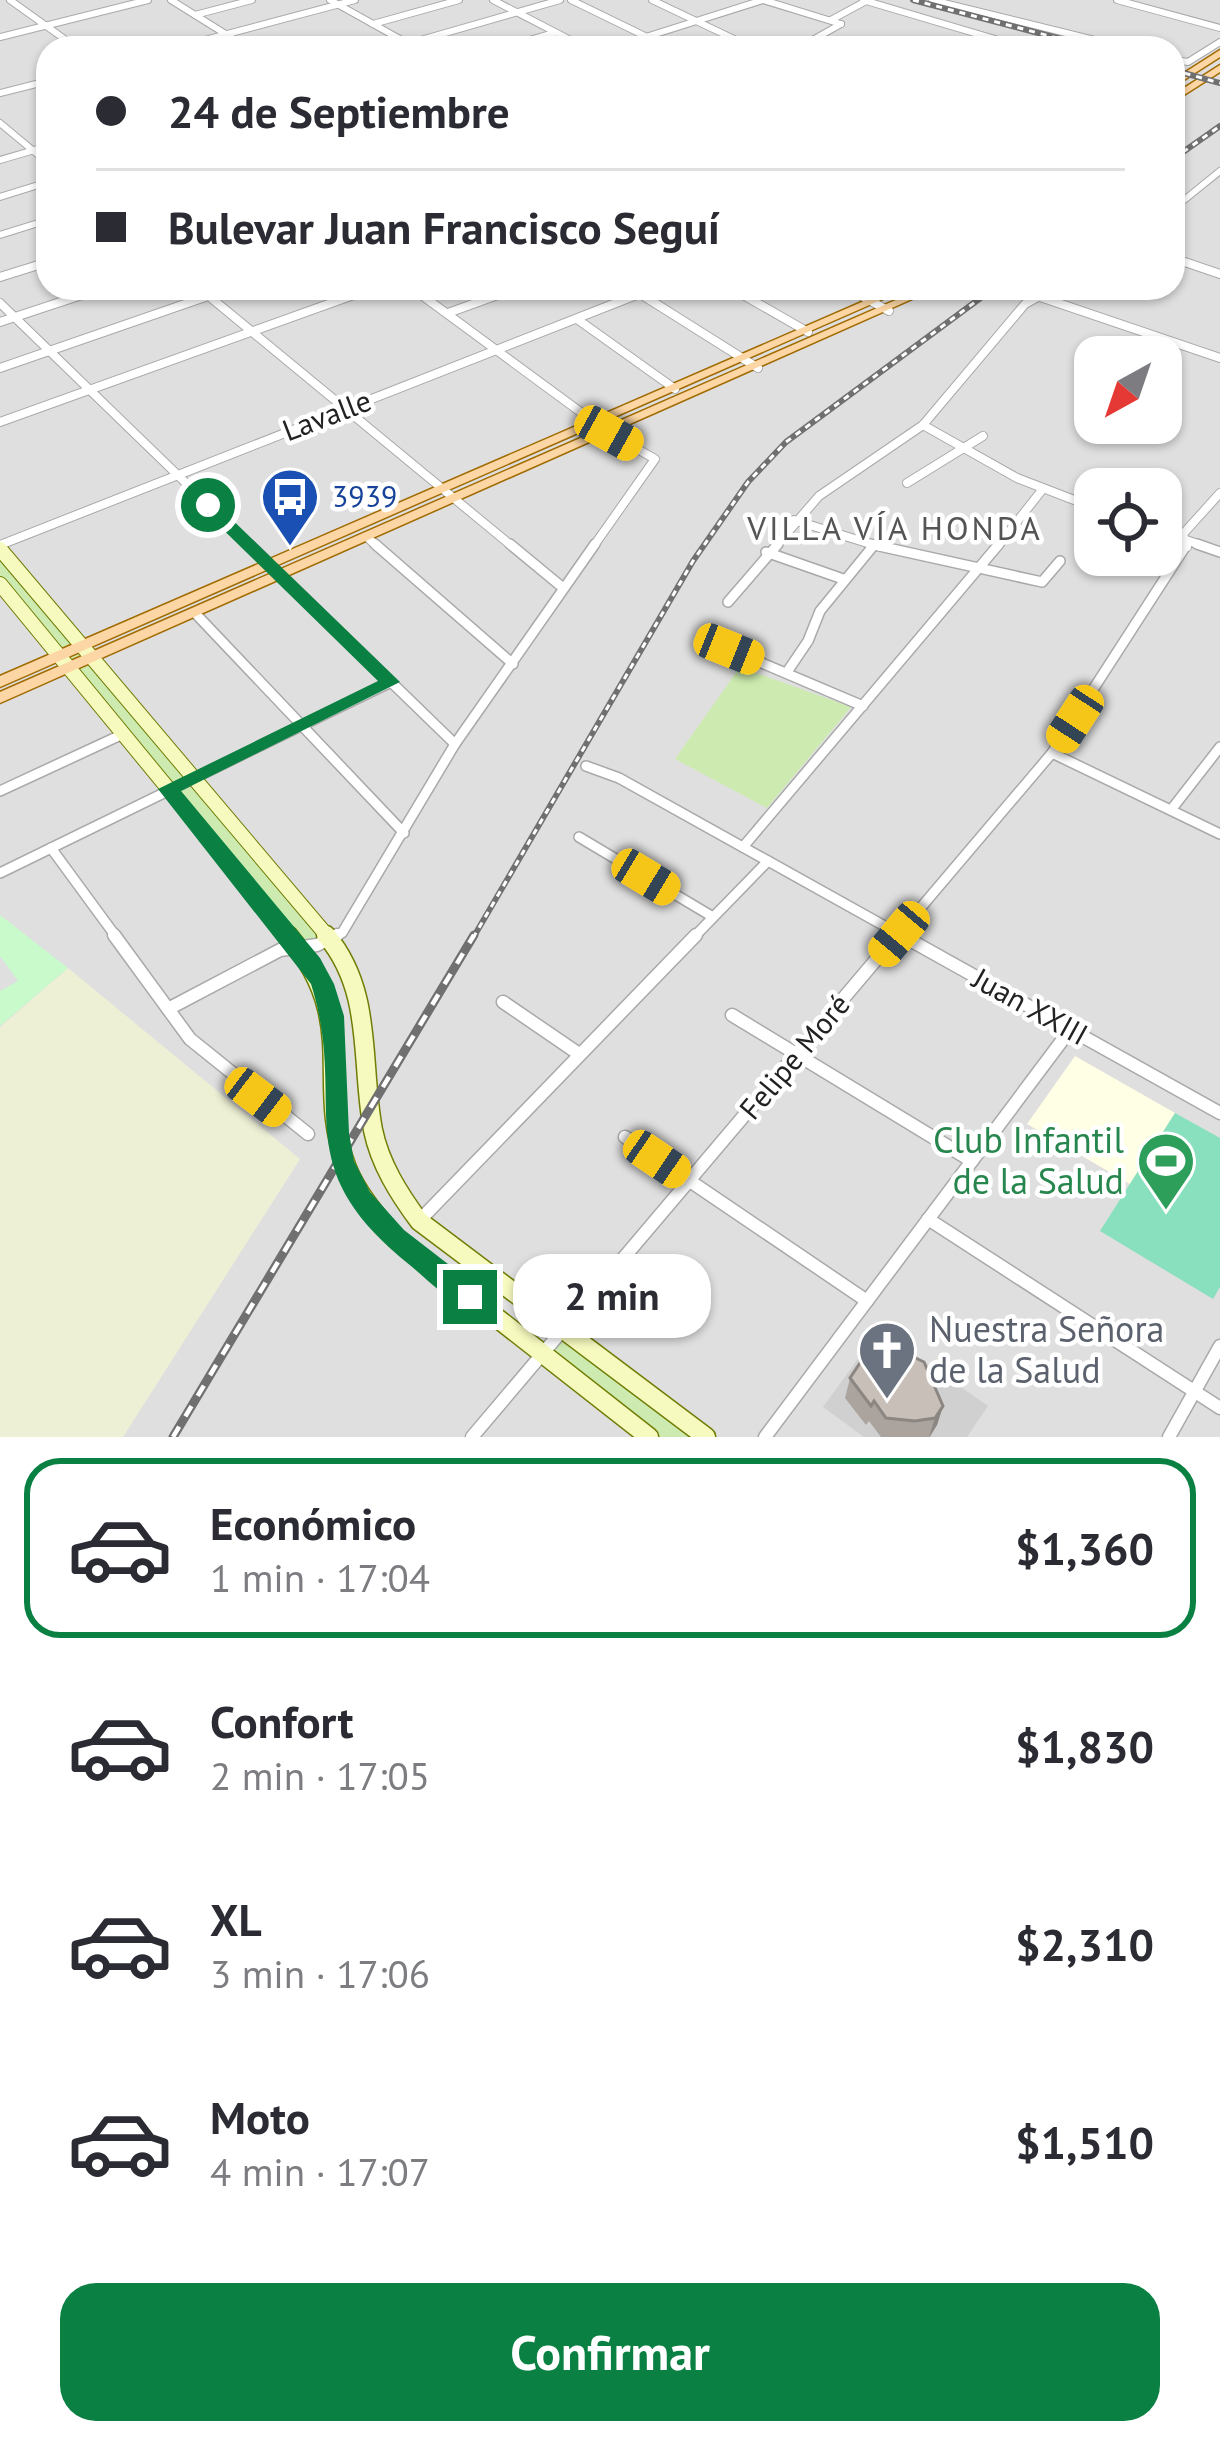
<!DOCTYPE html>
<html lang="es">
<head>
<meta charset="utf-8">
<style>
	:root { --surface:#fff; --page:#f7f7f7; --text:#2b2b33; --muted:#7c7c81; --line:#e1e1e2; --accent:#0b8043 }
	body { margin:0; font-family:"PT Sans",sans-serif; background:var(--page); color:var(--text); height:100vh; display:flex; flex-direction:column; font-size:45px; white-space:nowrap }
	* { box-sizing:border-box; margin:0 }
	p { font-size:39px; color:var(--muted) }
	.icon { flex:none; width:66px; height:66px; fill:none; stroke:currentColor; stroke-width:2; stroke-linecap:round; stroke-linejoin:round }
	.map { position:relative; height:1437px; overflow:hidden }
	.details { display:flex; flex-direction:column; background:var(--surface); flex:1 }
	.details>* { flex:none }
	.banner { position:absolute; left:36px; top:36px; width:1149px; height:264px; border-radius:36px; box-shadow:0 3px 9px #0004; display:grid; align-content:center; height:264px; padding:0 60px; background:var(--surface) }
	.needle { width:78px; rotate:220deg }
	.buttons { position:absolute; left:1074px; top:336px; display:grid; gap:24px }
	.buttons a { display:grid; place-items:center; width:108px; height:108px; border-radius:24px; background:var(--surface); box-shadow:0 3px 9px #0004; font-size:60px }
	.end { position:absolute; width:54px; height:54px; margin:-27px; border:15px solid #0b8043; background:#fff; box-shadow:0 0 0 6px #fff }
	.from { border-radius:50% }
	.bubble { position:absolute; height:84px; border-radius:36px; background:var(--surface); box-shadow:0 3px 9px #0004; font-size:39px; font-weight:800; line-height:84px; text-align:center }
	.car { position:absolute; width:36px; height:72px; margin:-36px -18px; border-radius:15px; box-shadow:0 0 9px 3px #0007; background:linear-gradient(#f5c518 24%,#345 0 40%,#f5c518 0 76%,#345 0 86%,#f5c518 0) }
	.banner b { display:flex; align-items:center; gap:42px; height:114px; font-size:45px }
	.banner b+b { border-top:3px solid var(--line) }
	.banner i { width:30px; height:30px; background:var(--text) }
	ul { padding:21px 0 0; list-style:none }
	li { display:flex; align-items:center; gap:36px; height:180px; margin:0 24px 18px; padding:0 36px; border:6px solid transparent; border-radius:36px }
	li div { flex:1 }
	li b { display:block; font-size:45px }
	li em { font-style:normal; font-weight:800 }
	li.current { border-color:var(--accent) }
	li>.icon { width:108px; height:108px; stroke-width:1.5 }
	.button { display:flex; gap:24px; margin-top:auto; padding:24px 60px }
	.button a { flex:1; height:138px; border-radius:36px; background:var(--accent); color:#fff; font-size:48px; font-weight:800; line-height:138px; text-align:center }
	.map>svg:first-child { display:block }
	.residential { fill:#e0dfdf; fill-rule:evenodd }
	.education { fill:#ffffe5 }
	.religious { fill:#d0d0d0 }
	.farmland { fill:#eef0d5 }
	.grass { fill:#cdebb0 }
	.park { fill:#c8facc }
	.pitch { fill:#88e0be }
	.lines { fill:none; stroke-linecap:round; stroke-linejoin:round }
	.minor-far3-casing { stroke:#a9a9a9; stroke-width:8 }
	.minor-far2-casing { stroke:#a9a9a9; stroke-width:10 }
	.minor-far1-casing { stroke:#a9a9a9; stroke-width:12 }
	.minor-casing { stroke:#a9a9a9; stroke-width:15 }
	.secondary-far1-casing { stroke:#707d05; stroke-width:16 }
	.secondary-casing { stroke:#707d05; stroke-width:21 }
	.primary-casing { stroke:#a06b00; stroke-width:3 }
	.minor-far3 { stroke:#fff; stroke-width:6 }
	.minor-far2 { stroke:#fff; stroke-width:8 }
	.minor-far1 { stroke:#fff; stroke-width:9 }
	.minor { stroke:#fff; stroke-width:12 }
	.secondary-far1 { stroke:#f7fabf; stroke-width:14 }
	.secondary { stroke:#f7fabf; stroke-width:18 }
	.primary { fill:#fcd6a4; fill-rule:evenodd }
	.rail-far1-casing { stroke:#707070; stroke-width:6 }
	.rail-casing { stroke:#707070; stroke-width:9 }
	.rail-far1 { stroke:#fff; stroke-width:3; stroke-dasharray:6; stroke-linecap:butt }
	.rail { stroke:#fff; stroke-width:4.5; stroke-dasharray:12; stroke-linecap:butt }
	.wall { fill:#aba49e }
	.shaded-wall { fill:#8b8681 }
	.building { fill:#c7bfb8; stroke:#8b8681; stroke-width:3 }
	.route { fill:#0b8043 }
	.labels { text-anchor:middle; stroke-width:9; stroke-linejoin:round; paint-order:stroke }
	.street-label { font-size:30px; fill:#222; stroke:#fff }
	.transit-label { font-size:30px; fill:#164399; stroke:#fff; text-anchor:start }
	.neighbourhood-label { font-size:33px; letter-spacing:3px; fill:#555; stroke:#fff }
	.near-leisure-label { font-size:36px; fill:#27864d; stroke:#fff; text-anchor:end }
	.near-worship-label { font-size:36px; fill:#5b616d; stroke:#fff; text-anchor:start }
</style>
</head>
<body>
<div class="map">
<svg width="1220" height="1437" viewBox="0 0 1220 1437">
	<rect width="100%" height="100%" fill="#f2efe9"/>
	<path class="residential" d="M0 0H1220V1437H0ZM48 48H1173V288H48ZM1095 357H1161V423H1095ZM1095 489H1161V555H1095Z"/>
	<polygon class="education" points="1075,1056 1175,1113 1130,1184 1027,1124"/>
	<polygon class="religious" points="879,1330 988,1406 967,1437 864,1437 823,1407"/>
	<polygon class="farmland" points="68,968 300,1159 123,1437 0,1437 0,1027"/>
	<g class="grass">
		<polygon points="0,549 333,941 298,947 0,584"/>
		<polygon points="740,667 851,707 767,808 675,759"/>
		<polygon points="563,1330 706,1437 649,1437 542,1354"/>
	</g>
	<polygon class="park" points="0,915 68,968 0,1026 0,991 18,981 0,956"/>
	<polygon class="pitch" points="1175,1113 1220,1138 1220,1287 1213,1299 1100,1231"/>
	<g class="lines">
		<defs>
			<g id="minor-far3">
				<polyline points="10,0 77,48"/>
				<polyline points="171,0 248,48"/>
				<polyline points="330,0 416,48"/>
				<polyline points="493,0 586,48"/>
				<polyline points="571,0 647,37"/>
				<polyline points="652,0 753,48"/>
				<polyline points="763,0 841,24"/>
				<polyline points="863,0 1025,48"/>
				<polyline points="932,0 1127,48"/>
				<polyline points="1117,0 1220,28"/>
				<polyline points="195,15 252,0"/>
				<polyline points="831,20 866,1"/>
				<polyline points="373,24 459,0"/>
				<polyline points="0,37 148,0"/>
				<polyline points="809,42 841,24"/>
				<polyline points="175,48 355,0"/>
				<polyline points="393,48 560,0"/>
				<polyline points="502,48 554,33"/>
				<polyline points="611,48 763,0"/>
				<polyline points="1173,60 1188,62 1220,42"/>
				<polyline points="0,93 48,81"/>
				<polyline points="0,123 48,163"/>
				<polyline points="0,160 48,146"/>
				<polyline points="0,197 48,182"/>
				<polyline points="1173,209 1220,171"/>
				<polyline points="0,235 48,220"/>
			</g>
			<g id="minor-far2">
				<polyline points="1173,258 1220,274"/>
				<polyline points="0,277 48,262"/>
				<polyline points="199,288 513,547"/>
				<polyline points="412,288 609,433 655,459 593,547"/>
				<polyline points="631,288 758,368"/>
				<polyline points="731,288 808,332"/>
				<polyline points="847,288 889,311"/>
				<polyline points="1014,288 1220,358"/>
				<polyline points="0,303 252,547"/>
				<polyline points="448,313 517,288"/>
				<polyline points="577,319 675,389"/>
				<polyline points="0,322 103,288"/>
				<polyline points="0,368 208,296"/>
				<polyline points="0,422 373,288"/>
				<polyline points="923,425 1017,478 1095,508"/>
				<polyline points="907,483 983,436"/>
				<polyline points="794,520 880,547"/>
				<polyline points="1161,531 1206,547"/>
				<polyline points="368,538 378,547"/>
				<polyline points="0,545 654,288"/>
				<polyline points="775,547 819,496 923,425 1025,304 1054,288"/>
				<polyline points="997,547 1042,490"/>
				<polyline points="1187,547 1183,534 1220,493"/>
			</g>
			<g id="minor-far1">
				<polyline points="249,544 455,744"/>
				<polyline points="375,544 513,664"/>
				<polyline points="510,544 562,587"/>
				<polyline points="870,544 1042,582 1060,561"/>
				<polyline points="1197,544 1220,552"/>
				<polyline points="766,552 843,579"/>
				<polyline points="728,602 778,544"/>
				<polyline points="195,613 404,833"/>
				<polyline points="729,649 863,706"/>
				<polyline points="787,672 808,641 820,611 874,545"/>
				<polyline points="1052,753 1220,834"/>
				<polyline points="586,766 619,778 906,938"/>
				<polyline points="0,791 123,734"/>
				<polyline points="1171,810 1220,747"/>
				<polyline points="579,837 713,917"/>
				<polyline points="743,847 999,544"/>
				<polyline points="51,848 117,938"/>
				<polyline points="0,873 391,682"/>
				<polyline points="331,938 342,933 455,744 595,544"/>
				<polyline points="693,938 768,861"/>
				<polyline points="895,938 1052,753 1187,544"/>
			</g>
			<g id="minor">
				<polyline points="114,935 190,1039 308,1134"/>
				<polyline points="901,935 1220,1113"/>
				<polyline points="503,1002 579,1054"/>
				<polyline points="168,1009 280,950 317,945 337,935"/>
				<polyline points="732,1015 972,1161"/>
				<polyline points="625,1137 867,1301"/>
				<polyline points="928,1219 1220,1408"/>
				<polyline points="419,1221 696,935"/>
				<polyline points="472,1437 897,935"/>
				<polyline points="765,1437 1070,1030"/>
				<polyline points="1169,1437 1220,1346"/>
			</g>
			<g id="secondary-far1">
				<polyline points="0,549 329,938"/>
				<polyline points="0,584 291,938"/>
			</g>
			<g id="secondary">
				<path d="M288 935C362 1024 313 1081 347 1168 358 1195 377 1216 395 1238L649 1437"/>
				<path d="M326 935C374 992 360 1062 373 1130 380 1164 399 1194 419 1221L706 1437"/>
			</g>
			<g id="primary">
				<polygon points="1220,50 1220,57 1173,87 1173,80"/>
				<polygon points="1220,65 1220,72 1173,102 1173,95"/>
				<polygon points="894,288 908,288 0,687 0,676"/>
				<polygon points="923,288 937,288 0,703 0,692"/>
			</g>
		</defs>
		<use href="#minor-far3" class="minor-far3-casing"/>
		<use href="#minor-far2" class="minor-far2-casing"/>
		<use href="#minor-far1" class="minor-far1-casing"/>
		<use href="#minor" class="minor-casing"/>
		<use href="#secondary-far1" class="secondary-far1-casing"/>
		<use href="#secondary" class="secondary-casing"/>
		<use href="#primary" class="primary-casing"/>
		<use href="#minor-far3" class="minor-far3"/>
		<use href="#minor-far2" class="minor-far2"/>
		<use href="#minor-far1" class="minor-far1"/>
		<use href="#minor" class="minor"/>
		<use href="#secondary-far1" class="secondary-far1"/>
		<use href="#secondary" class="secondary"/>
		<use href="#primary" class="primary"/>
		<defs>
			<g id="rail-far1">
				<polyline points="913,0 1095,48"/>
				<polyline points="1173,70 1220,83"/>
				<polyline points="1173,159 1220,126"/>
				<polyline points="473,938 693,561 748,482 786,442 994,288"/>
			</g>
			<polyline id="rail" points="173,1437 474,935"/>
		</defs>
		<use href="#rail-far1" class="rail-far1-casing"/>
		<use href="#rail" class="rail-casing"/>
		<use href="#rail-far1" class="rail-far1"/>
		<use href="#rail" class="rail"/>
	</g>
	<polygon class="wall" points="850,1378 943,1406 937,1425 930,1437 881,1437 869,1421 866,1425 845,1398"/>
	<polygon class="shaded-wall" points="943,1406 937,1425 929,1437 935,1418"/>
	<polygon class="building" points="876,1339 924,1362 943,1406 935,1418 915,1421 886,1418 874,1401 871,1406 850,1378"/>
	<path class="route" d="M202 502H214L400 682 181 791 320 958 334 984 344 1016 349 1133 354 1161 370 1192 404 1230 479 1288 483 1297 479 1306 470 1310C448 1301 429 1281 411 1266 282 1163 350 1108 311 984L158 789 378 681 202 509Z"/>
	<defs>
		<symbol id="bus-pin" viewBox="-11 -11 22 30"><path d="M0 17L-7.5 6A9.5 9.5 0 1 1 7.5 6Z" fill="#1a4fb4" stroke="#fff"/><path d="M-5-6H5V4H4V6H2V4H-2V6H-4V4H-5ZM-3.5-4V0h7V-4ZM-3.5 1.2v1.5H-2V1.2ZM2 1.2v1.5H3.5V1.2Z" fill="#fff"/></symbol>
		<symbol id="stadium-pin" viewBox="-11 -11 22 30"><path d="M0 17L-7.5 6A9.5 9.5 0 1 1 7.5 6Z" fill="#2e9e5b" stroke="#fff"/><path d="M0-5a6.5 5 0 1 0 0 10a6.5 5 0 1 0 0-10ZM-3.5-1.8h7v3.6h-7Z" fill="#fff"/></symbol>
		<symbol id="church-pin" viewBox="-11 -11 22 30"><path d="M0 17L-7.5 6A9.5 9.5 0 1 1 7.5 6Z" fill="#6b7280" stroke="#fff"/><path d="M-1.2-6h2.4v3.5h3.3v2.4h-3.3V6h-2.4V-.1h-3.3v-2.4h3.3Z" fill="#fff"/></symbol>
	</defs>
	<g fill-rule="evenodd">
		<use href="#bus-pin" x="257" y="464" width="66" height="90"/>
		<use href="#stadium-pin" x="1133" y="1128" width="66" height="90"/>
		<use href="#church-pin" x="854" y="1317" width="66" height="90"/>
	</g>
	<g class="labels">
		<g class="street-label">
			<text transform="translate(327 416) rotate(-21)" y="10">Lavalle</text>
			<text transform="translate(1030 1007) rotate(29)" y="10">Juan XXIII</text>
			<text transform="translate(795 1057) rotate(-50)" y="10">Felipe Moré</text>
		</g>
		<g class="transit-label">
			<text x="332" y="507">3939</text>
		</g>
		<g class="neighbourhood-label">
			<text x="895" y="540">VILLA VÍA HONDA</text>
		</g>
		<g class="near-leisure-label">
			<text x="1124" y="1153">Club Infantil<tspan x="1124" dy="41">de la Salud</tspan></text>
		</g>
		<g class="near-worship-label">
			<text x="929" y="1342">Nuestra Señora<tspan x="929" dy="41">de la Salud</tspan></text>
		</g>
	</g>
</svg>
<div class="buttons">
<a><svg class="needle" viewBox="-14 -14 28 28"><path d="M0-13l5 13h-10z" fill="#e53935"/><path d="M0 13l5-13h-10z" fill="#7c7c81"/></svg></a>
<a><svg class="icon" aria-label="locate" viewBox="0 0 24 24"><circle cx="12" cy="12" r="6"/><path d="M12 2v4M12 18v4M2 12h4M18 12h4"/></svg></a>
</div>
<i class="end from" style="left:208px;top:505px"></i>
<i class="end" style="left:470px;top:1297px"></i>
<div class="bubble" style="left:513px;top:1254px;width:198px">2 min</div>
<i class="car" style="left:609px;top:433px;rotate:119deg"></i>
<i class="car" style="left:729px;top:649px;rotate:112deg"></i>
<i class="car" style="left:1075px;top:719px;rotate:213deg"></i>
<i class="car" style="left:646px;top:877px;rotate:121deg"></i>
<i class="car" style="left:899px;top:934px;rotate:220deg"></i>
<i class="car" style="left:258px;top:1097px;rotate:127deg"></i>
<i class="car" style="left:657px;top:1159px;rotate:124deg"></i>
<div class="banner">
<b><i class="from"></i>24 de Septiembre</b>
<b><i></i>Bulevar Juan Francisco Seguí</b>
</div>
</div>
<section class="details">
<ul>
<li class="current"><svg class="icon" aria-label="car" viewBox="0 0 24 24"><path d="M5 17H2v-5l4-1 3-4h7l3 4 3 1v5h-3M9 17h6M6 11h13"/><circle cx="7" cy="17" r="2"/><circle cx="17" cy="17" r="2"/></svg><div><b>Económico</b><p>1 min · 17:04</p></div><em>$1,360</em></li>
<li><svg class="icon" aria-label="car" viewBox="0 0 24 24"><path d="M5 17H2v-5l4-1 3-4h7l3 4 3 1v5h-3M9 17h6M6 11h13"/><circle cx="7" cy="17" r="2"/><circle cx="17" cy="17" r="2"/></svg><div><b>Confort</b><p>2 min · 17:05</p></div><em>$1,830</em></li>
<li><svg class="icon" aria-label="car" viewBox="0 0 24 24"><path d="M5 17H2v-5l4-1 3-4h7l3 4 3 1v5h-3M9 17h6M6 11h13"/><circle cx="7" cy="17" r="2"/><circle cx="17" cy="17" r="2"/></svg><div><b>XL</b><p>3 min · 17:06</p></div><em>$2,310</em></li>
<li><svg class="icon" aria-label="car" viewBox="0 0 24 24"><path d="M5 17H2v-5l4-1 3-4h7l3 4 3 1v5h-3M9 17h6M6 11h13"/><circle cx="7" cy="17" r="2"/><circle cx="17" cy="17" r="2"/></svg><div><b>Moto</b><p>4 min · 17:07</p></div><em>$1,510</em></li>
</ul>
<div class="button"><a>Confirmar</a></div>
</section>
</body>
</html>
